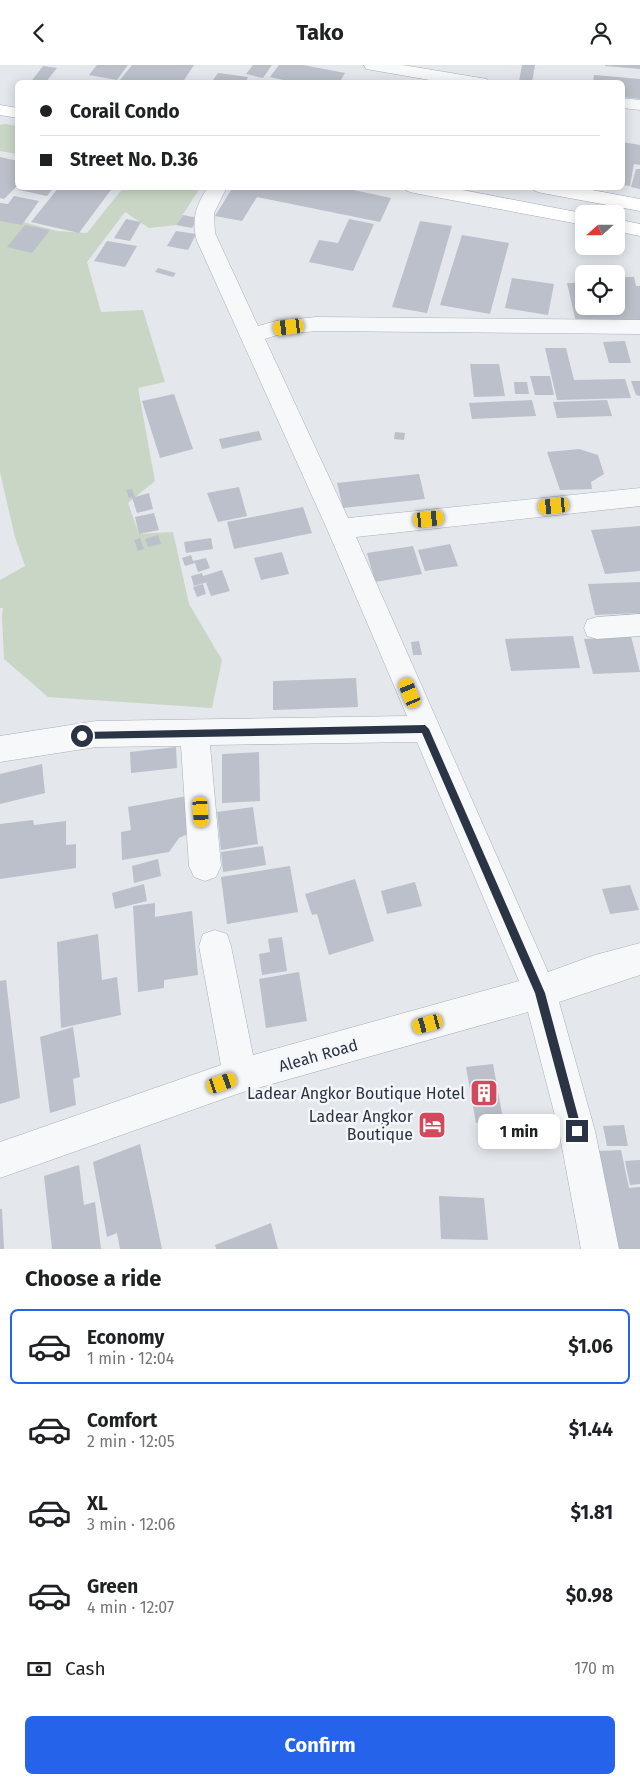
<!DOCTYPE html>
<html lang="en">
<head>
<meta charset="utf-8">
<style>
	:root { --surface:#fff; --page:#f6f6f6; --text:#202124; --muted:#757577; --line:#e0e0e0; --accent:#2563eb }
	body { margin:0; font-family:"Fira Sans",sans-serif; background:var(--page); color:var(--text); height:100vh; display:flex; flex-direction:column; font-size:19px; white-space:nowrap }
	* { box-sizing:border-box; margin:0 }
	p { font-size:16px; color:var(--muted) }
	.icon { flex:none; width:28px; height:28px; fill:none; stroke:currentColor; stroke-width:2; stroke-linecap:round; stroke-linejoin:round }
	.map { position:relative; height:1184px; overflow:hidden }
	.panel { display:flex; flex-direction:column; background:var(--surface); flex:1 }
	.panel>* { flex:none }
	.banner { position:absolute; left:15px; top:15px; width:610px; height:110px; border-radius:8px; box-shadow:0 2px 12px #0003; display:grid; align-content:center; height:110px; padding:0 25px; background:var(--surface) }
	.needle { width:32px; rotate:249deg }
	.buttons { position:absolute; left:575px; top:140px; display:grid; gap:10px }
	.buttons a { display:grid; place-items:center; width:50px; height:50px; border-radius:8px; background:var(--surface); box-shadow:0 2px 12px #0003; font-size:25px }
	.end { position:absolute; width:22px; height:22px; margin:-11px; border:6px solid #2b3445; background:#fff; box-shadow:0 0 0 2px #fff }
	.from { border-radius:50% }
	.bubble { position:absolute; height:35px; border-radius:8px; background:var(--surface); box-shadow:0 2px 12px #0003; font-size:16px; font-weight:700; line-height:35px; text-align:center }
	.car { position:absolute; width:15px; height:30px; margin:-15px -8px; border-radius:6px; box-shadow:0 0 4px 1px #0007; background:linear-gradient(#f5c518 24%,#345 0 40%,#f5c518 0 76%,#345 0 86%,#f5c518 0) }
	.banner b { display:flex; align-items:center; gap:18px; height:48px; font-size:19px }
	.banner b+b { border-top:1px solid var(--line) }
	.banner i { width:12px; height:12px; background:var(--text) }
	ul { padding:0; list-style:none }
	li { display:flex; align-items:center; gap:15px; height:75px; margin:0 10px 8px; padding:0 15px; border:2px solid transparent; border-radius:8px }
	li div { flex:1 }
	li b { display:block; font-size:19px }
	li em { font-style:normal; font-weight:700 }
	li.on { border-color:var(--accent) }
	li>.icon { width:45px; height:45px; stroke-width:1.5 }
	h2 { padding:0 25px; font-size:22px; line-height:60px }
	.pay { display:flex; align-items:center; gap:12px; height:55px; padding:0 25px; font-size:19px }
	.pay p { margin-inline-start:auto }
	.cta { display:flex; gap:10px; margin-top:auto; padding:10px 25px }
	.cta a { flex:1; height:58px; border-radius:8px; background:var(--accent); color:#fff; font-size:20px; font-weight:700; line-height:58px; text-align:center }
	header { display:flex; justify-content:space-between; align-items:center; height:65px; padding:0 25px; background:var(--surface); font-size:22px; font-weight:700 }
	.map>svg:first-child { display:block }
	.green { fill:#c9d6c5 }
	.building { fill:#bbc0ca }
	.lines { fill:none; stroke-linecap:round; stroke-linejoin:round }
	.minor-casing { stroke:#a9aeb7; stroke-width:1 }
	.major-casing { stroke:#a3abb8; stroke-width:1 }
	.minor { fill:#f7f8fa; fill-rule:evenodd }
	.major { fill:#fff; fill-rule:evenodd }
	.route { fill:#2b3445 }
	.labels { text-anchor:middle; stroke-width:5; stroke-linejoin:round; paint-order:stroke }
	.near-street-label { font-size:16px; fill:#2b3445; stroke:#f4f6f9 }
	.near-poi-label { font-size:16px; fill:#2b3445; stroke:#f4f6f9; text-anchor:end }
</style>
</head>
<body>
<header><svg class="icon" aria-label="back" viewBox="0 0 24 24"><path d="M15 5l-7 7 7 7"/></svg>Tako<svg class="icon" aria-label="person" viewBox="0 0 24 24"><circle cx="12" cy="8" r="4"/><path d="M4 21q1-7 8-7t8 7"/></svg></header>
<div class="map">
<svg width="640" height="1184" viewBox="0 0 640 1184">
	<rect width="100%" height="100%" fill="#e4e7ec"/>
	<g class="green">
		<polygon points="5,59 17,61 17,89 0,86 0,60"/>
		<polygon points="123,123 200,123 176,160 149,163 125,147 87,197 101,247 143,245 165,317 138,323 155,416 128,438 139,469 173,467 189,539 222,595 212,643 48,632 4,594 2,552 3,543 0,543 0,515 25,501 15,472 0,407 0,151 57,166 87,168"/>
	</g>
	<g class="building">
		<polygon points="97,0 128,0 117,15 89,10"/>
		<polygon points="132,0 194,0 182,18 134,18 120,15"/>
		<polygon points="253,0 272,0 263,13 246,9"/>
		<polygon points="279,0 303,0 345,8 339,18 297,18 270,12"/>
		<polygon points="522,0 535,0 532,17 519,16"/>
		<polygon points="605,0 640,0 640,4 605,1"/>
		<polygon points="43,1 57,3 45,18 30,18"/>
		<polygon points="218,8 248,12 245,18 211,18"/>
		<polygon points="594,10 640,14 640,34 622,32 622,18 593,18"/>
		<polygon points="622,77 640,80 640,100 634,99 630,121 622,120"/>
		<polygon points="0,92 18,96 18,120 4,134 0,133"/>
		<polygon points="636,104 640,104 640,124 631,122"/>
		<polygon points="21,122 54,122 47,131 19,125"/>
		<polygon points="59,122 113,122 79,168 31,157"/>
		<polygon points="233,122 339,122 391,133 380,157 257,132 242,156 215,151"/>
		<polygon points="14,131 39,136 22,160 0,156 0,138 8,139"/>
		<polygon points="183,150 198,153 192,163 176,160"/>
		<polygon points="126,154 141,157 130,176 114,173"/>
		<polygon points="349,154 374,159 353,206 309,197 319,175 338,178"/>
		<polygon points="420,156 452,161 427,248 392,242"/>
		<polygon points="25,160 50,165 32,188 7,182"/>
		<polygon points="176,166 196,169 188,185 167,181"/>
		<polygon points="462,170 509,178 490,249 440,240"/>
		<polygon points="107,176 137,181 125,202 94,196"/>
		<polygon points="593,200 618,200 621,212 634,212 636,221 640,221 640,257 576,257 567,218 584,218 584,241 616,241 616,209 595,209"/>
		<polygon points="158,203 176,208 173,212 155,207"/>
		<polygon points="512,213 554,219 548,250 505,243"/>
		<polygon points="625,276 631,298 609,298 603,277"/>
		<polygon points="545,283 566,283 574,315 625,314 631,333 557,335"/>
		<polygon points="470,299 499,299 505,331 474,332"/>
		<polygon points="530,311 550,311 554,330 535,330"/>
		<polygon points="631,316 640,316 640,331 636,330"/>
		<polygon points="514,317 527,317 529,329 515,329"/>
		<polygon points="174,329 193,384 160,393 142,336"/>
		<polygon points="532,335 536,351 472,354 469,338"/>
		<polygon points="607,335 612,351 557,353 553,337"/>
		<polygon points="259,366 262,375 222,384 219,374"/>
		<polygon points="395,367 405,368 404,375 394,374"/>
		<polygon points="579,384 598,390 604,409 591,417 592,424 560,425 547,387"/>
		<polygon points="419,409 425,434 343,443 337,418"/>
		<polygon points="239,422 247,451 218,457 207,428"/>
		<polygon points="132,424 135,432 149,428 153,444 137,448 132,432 129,433 126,425"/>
		<polygon points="303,442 312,468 234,484 227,457"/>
		<polygon points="154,448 159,465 139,469 135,452"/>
		<polygon points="640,461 640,506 605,509 591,465"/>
		<polygon points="158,470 161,479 148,482 145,474"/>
		<polygon points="140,473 144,484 138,486 134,475"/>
		<polygon points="211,473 213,484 186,488 184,477"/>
		<polygon points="450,479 458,501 425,506 418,485"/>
		<polygon points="413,481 422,509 375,517 367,488"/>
		<polygon points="282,487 289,509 261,515 254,493"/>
		<polygon points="191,490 193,496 206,493 210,503 198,507 195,498 185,501 182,493"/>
		<polygon points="222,505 230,526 211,531 206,518 208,517 194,521 191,511 202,508 203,511"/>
		<polygon points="640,517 640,548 595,550 588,519"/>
		<polygon points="203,519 206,529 197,532 193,522"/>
		<polygon points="573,571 580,603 511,606 505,574"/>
		<polygon points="631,571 640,607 593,609 584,574"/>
		<polygon points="419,576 422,590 413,590 411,577"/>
		<polygon points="356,613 358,642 273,645 273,616"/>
		<polygon points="176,682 177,703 131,708 130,687"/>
		<polygon points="259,687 260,736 222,738 222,689"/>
		<polygon points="42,699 45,728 0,739 0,709"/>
		<polygon points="187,731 192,767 179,773 169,787 122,795 121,767 131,765 128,742"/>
		<polygon points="253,742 258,779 221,785 217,747"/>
		<polygon points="33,755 34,760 66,756 66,780 76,779 76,803 0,814 0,759"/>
		<polygon points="263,781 266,800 223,807 221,787"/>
		<polygon points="158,794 161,811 134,818 132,801"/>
		<polygon points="290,801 298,847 227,859 221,812"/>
		<polygon points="355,814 374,876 329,890 317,849 312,850 305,829"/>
		<polygon points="415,817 422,841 387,849 381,826"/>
		<polygon points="144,819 147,836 115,844 112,828"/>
		<polygon points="630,820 639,845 610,849 602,824"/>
		<polygon points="155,838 155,852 192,846 198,910 164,915 164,923 138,927 133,841"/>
		<polygon points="98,869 102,915 117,912 121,950 61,963 57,877"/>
		<polygon points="282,872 287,906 262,910 259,889 270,887 268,874"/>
		<polygon points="299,907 307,956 266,963 259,914"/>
		<polygon points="6,915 20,1033 0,1039 0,916"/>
		<polygon points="73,962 80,1012 73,1014 76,1040 50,1048 40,972"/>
		<polygon points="493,999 503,1054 476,1058 466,1002"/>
		<polygon points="624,1060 628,1081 607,1081 603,1061"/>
		<polygon points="140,1079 162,1184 120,1184 117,1168 107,1172 93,1097"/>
		<polygon points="621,1085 629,1123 640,1122 640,1184 609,1184 599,1135 609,1134 599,1086"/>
		<polygon points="640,1095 640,1119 630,1120 625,1096"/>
		<polygon points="79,1100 84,1140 95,1137 101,1184 52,1184 44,1111"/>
		<polygon points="439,1131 484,1133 488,1175 441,1174"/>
		<polygon points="0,1144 2,1144 4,1184 0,1184"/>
		<polygon points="271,1158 278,1184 216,1184 215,1180"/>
	</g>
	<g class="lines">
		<defs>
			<g id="minor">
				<polygon points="364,0 403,0 487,14 489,18 447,18 372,5 366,4"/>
				<polygon points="622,33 640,35 640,45 622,43"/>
				<path d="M208 122H227L214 148 215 168 258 261 276 256 316 252 640 255V269L316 266 277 270 265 274 348 453 640 423V441L356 472 548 907 595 890 640 878V910L559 937 595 1066 619 1184H581L559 1066 528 947 240 1028 0 1113V1077L221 1000 199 881 203 869 215 865 227 869 231 881 253 990 519 916 417 677 210 680 221 801 216 812 205 816 194 812 189 801 181 681 96 682 0 697V671L96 656 407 651 327 464 197 176C191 155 196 140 208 122Z"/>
				<polygon points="640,549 640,571 597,574 587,571 584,563 587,555 597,552"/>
			</g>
			<g id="major">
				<polygon points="0,40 18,43 18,53 0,50"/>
				<polygon points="405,122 447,122 587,149 584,149 584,160 414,128 407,126"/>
				<polygon points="533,122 576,122 640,134 640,146 542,128 535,126"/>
				<polygon points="616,154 640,159 640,171 616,166"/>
			</g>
		</defs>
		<use href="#minor" class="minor-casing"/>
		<use href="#major" class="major-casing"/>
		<use href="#minor" class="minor"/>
		<use href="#major" class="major"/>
	</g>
	<polygon class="route" points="425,660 429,664 545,928 582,1066 581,1070 577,1072 573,1070 572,1066 535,928 422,668 82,674 78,671 82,667"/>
	<defs>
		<symbol id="building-square" viewBox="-11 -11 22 22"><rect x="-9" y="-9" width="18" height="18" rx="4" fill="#d1495b" stroke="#f4f6f9"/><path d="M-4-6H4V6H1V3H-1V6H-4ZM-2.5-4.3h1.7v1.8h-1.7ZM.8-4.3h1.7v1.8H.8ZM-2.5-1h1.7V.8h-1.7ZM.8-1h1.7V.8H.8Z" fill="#fff"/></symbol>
		<symbol id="hotel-square" viewBox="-11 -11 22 22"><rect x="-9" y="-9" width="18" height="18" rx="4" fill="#d1495b" stroke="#f4f6f9"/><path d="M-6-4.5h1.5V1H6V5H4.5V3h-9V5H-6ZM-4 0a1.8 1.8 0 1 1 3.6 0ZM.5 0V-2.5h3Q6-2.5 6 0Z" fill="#fff"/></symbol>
	</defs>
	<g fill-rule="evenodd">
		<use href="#building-square" x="468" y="1012" width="32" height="32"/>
		<use href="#hotel-square" x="416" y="1044" width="32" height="32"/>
	</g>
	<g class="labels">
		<g class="near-street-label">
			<text transform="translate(318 990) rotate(-16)" y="6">Aleah Road</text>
		</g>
		<g class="near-poi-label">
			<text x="465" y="1034">Ladear Angkor Boutique Hotel</text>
			<text x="413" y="1057">Ladear Angkor<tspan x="413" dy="18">Boutique</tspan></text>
		</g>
	</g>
</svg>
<div class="buttons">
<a><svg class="needle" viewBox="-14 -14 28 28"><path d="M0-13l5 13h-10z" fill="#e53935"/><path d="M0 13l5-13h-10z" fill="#757577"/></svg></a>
<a><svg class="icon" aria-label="locate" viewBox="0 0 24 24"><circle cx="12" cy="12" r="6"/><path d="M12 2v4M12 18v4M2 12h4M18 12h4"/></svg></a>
</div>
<i class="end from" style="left:82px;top:671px"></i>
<i class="end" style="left:577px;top:1066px"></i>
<div class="bubble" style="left:478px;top:1049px;width:82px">1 min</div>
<i class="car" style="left:289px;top:262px;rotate:263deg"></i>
<i class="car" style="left:554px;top:441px;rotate:264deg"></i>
<i class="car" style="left:429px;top:454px;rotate:84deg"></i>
<i class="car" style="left:410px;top:628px;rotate:337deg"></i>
<i class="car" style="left:201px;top:747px;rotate:176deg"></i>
<i class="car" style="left:428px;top:959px;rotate:255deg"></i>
<i class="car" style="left:222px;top:1018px;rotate:71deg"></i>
<div class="banner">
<b><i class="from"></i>Corail Condo</b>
<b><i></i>Street No. D.36</b>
</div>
</div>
<section class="panel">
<h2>Choose a ride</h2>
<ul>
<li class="on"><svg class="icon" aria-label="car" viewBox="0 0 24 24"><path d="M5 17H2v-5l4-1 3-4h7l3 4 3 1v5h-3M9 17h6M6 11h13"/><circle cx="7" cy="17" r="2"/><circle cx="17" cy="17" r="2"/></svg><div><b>Economy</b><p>1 min · 12:04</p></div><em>$1.06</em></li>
<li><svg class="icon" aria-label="car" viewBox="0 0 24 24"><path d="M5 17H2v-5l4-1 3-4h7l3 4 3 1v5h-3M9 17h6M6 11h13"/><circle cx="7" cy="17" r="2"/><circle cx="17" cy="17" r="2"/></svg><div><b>Comfort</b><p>2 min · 12:05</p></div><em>$1.44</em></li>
<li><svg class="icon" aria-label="car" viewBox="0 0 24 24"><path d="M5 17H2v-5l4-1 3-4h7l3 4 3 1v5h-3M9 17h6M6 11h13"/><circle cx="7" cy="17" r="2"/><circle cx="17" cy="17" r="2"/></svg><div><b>XL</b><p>3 min · 12:06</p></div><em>$1.81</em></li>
<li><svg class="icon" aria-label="car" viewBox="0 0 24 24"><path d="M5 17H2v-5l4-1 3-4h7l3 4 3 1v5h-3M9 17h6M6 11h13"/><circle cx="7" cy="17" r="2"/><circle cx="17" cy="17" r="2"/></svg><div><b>Green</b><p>4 min · 12:07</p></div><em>$0.98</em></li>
</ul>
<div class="pay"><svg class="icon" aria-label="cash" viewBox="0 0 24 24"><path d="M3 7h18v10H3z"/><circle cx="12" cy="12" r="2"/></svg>Cash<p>170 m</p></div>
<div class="cta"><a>Confirm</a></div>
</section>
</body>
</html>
